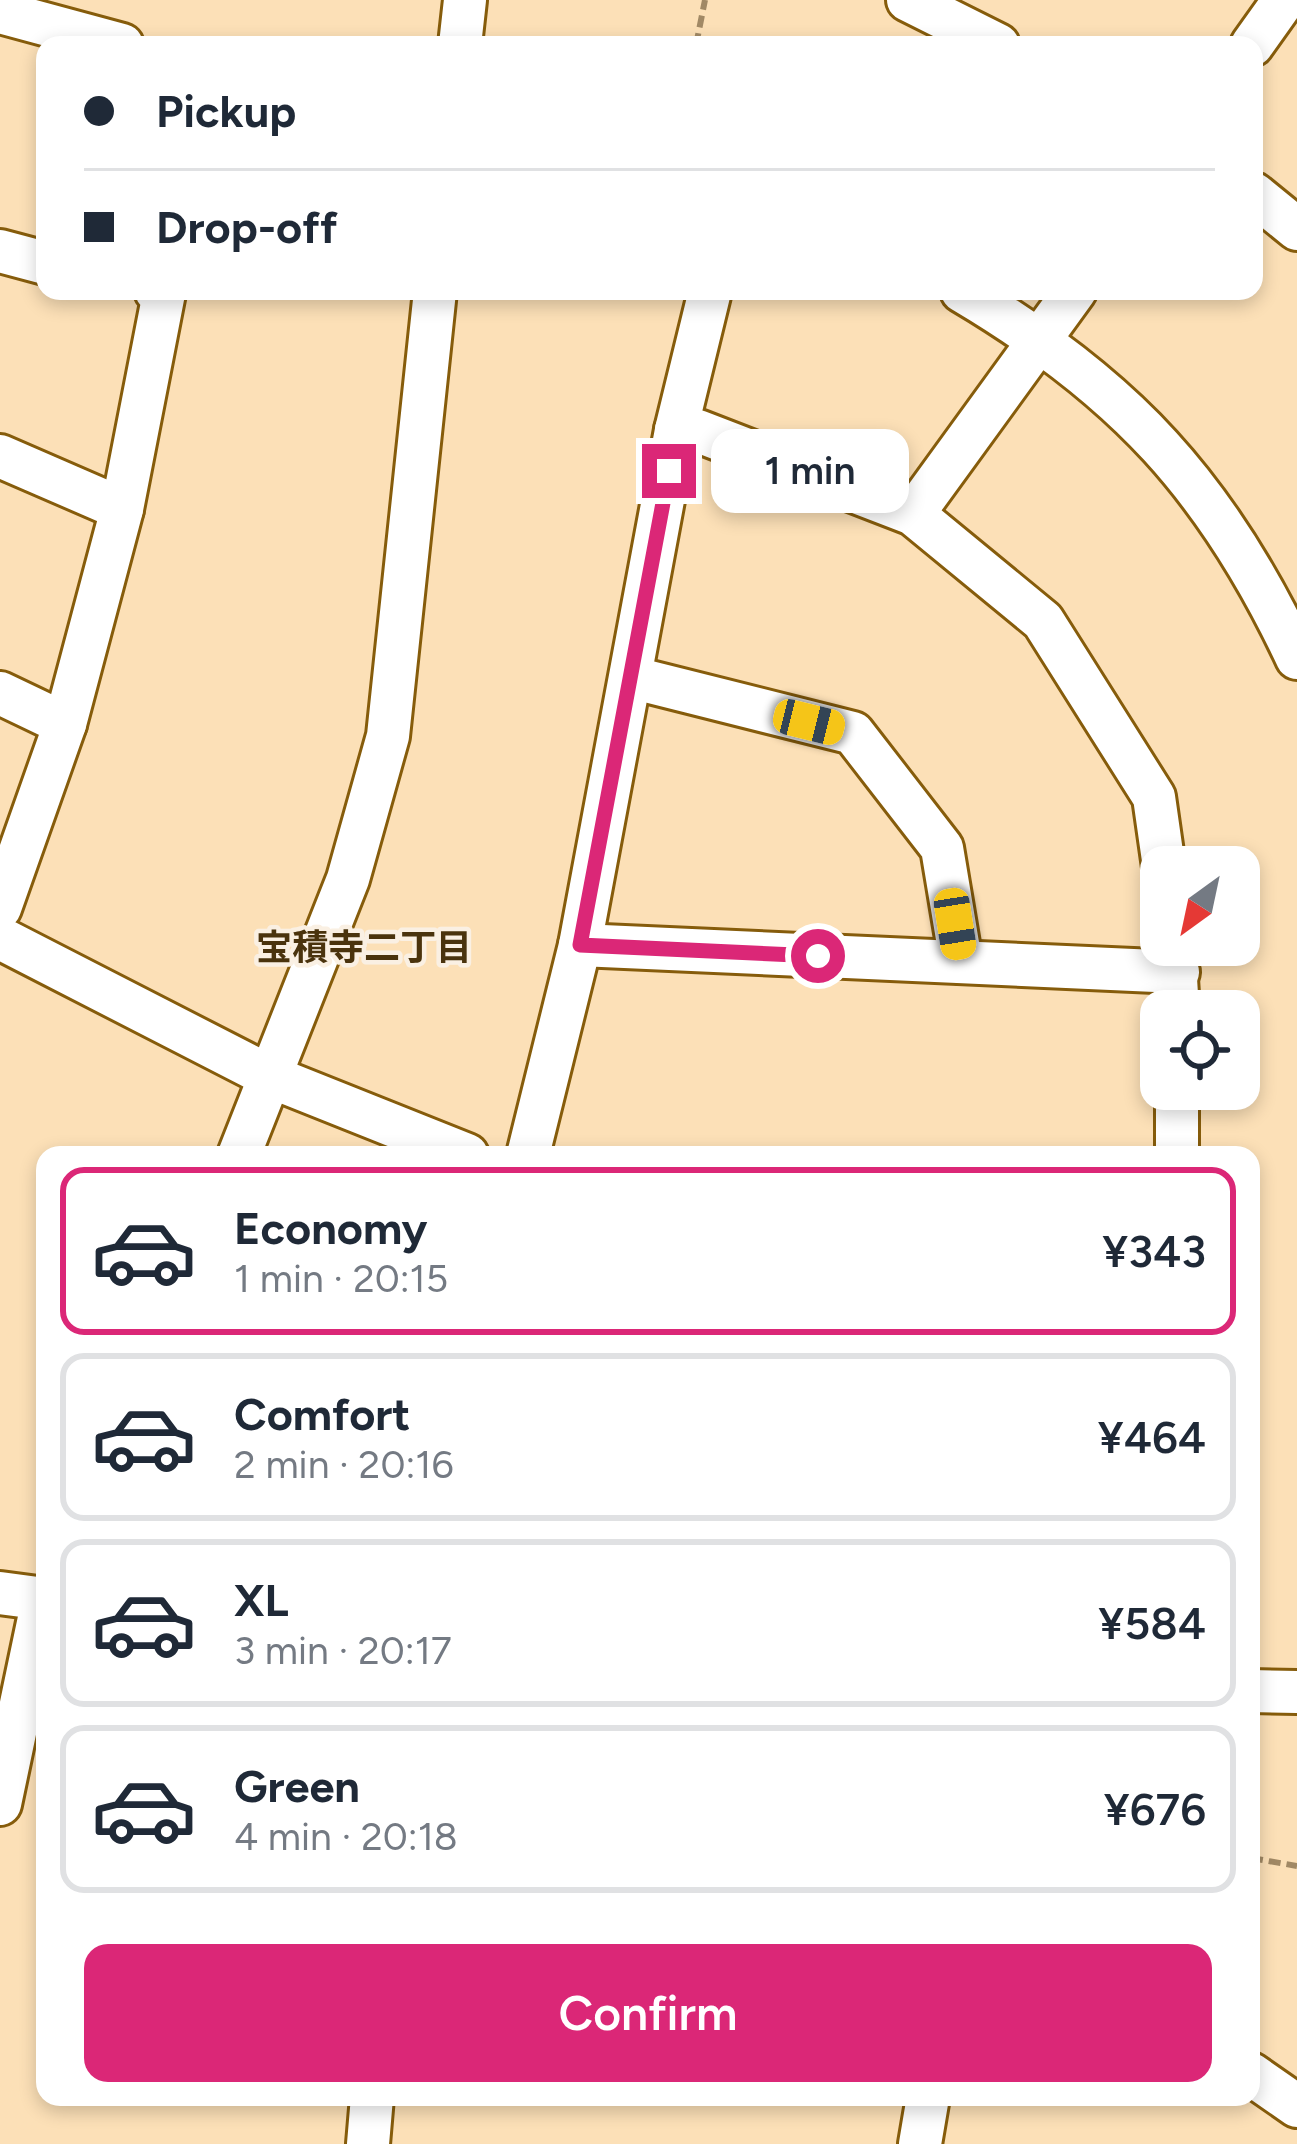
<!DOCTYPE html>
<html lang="en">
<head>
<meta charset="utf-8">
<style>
	:root { --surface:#fff; --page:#f6f6f7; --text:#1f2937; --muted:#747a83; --line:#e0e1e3; --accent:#db2777 }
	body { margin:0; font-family:Figtree,"Noto Sans JP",sans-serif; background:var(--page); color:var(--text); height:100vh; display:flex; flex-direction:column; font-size:45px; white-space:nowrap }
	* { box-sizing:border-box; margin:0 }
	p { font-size:39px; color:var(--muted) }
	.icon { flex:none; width:66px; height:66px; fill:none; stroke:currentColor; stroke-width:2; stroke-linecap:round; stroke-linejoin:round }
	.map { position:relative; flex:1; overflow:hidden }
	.panel { position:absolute; left:36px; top:1146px; width:1224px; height:960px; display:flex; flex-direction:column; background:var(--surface); border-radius:24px; box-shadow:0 6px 18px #0003 }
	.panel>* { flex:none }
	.guide { position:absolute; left:36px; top:36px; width:1227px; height:264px; border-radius:24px; box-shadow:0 6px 18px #0003; display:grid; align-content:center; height:264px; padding:0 48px; background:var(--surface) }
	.needle { width:78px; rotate:213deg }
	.buttons { position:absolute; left:1140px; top:846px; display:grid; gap:24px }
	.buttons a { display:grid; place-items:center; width:120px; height:120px; border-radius:24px; background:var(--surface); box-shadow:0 6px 18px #0003; font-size:60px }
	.end { position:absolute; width:54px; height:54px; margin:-27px; border:15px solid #db2777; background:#fff; box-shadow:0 0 0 6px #fff }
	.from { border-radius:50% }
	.bubble { position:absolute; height:84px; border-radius:24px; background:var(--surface); box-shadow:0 6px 18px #0003; font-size:39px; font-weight:600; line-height:84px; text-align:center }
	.car { position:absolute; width:36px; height:72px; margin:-36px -18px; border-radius:15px; box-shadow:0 0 9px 3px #0007; background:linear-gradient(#f5c518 24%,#345 0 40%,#f5c518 0 76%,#345 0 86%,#f5c518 0) }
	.guide b { display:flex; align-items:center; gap:42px; height:114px; font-size:45px }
	.guide b+b { border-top:3px solid var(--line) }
	.guide i { width:30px; height:30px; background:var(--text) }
	ul { padding:21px 0 0; list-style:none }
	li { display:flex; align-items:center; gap:36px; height:168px; margin:0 24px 18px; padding:0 24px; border:6px solid var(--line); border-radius:24px }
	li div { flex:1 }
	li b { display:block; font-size:45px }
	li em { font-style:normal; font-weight:600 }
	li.on { border-color:var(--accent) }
	li>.icon { width:108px; height:108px; stroke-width:1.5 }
	.action { display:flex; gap:24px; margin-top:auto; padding:24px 48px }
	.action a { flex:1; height:138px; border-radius:24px; background:var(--accent); color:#fff; font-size:48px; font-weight:600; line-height:138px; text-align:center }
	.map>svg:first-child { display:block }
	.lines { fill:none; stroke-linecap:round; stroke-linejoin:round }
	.minor-casing { stroke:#865c0b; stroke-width:48 }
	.path { stroke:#a18965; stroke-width:6; stroke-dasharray:12 6; stroke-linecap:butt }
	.minor { stroke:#fff; stroke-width:42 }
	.route { stroke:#db2777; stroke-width:15 }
	.labels { text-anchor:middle; stroke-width:9; stroke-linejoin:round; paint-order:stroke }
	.neighbourhood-label { font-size:36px; font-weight:bold; fill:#4a330d; stroke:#faf0e3 }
</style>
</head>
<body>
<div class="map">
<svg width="1297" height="2144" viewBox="0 0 1297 2144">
	<rect width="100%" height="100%" fill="#fce0b7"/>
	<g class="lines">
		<defs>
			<g id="minor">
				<polyline points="908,0 998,45"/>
				<polyline points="0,12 122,45"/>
				<polyline points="460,45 465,0"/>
				<polyline points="1252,45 1284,0"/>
				<polyline points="1254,194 1297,229"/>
				<polyline points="0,251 45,263"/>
				<path d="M962 291C1124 387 1217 487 1297 658"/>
				<polyline points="676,430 698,431 913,514 1043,621 1154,797 1164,867"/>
				<polyline points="0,456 122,509"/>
				<polyline points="913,514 1075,291"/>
				<polyline points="634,678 853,733 942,848 961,962"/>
				<polyline points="0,693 65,724"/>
				<polyline points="0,908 65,724 122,509 164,293 156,291"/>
				<polyline points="0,938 269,1076 467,1155"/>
				<polyline points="580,945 1178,972"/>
				<polyline points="1174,946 1178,1011"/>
				<polyline points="239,1155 348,879 388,736 435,291"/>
				<polyline points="528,1155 580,945 676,430 710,291"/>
				<polyline points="1177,1155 1177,1089"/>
				<polyline points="0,1593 45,1599"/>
				<polyline points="1251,1691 1297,1692"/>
				<polyline points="0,1804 43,1599"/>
				<polyline points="1251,2074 1297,2106"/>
				<polyline points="368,2144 372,2097"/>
				<polyline points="920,2144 928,2097"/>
			</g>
		</defs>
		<use href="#minor" class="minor-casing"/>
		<g class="path">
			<polyline points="696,45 705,0"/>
			<polyline points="1251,1858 1297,1866"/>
		</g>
		<use href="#minor" class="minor"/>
	</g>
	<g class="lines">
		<polyline class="route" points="669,471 580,945 818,956"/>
	</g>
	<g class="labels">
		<g class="neighbourhood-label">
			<text x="364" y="960">宝積寺二丁目</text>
		</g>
	</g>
</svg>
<div class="buttons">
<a><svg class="needle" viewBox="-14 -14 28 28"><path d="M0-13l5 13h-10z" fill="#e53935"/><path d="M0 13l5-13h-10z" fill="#747a83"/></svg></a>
<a><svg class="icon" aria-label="locate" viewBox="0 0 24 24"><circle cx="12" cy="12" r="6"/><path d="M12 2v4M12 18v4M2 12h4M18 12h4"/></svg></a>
</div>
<i class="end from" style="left:818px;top:956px"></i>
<i class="end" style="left:669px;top:471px"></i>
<div class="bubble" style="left:711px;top:429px;width:198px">1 min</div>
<i class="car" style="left:809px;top:722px;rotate:104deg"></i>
<i class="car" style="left:955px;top:924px;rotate:171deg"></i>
<div class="guide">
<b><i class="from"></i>Pickup</b>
<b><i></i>Drop-off</b>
</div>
<section class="panel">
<ul>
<li class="on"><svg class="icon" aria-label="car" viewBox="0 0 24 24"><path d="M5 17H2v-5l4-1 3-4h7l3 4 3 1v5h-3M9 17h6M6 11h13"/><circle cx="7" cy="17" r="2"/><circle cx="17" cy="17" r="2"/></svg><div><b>Economy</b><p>1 min · 20:15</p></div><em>¥343</em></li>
<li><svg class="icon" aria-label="car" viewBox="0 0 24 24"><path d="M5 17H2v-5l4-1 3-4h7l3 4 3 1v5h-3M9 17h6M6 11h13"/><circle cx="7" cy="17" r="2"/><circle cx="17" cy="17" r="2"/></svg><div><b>Comfort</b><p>2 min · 20:16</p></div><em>¥464</em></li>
<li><svg class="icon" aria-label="car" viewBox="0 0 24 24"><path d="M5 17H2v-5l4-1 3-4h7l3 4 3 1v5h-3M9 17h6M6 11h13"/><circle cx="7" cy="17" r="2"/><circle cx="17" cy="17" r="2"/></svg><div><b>XL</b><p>3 min · 20:17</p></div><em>¥584</em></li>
<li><svg class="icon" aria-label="car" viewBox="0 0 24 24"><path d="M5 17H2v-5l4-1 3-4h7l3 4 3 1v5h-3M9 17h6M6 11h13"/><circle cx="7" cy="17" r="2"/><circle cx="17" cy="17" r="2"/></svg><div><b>Green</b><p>4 min · 20:18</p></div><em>¥676</em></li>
</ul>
<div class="action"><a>Confirm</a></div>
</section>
</div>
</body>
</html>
